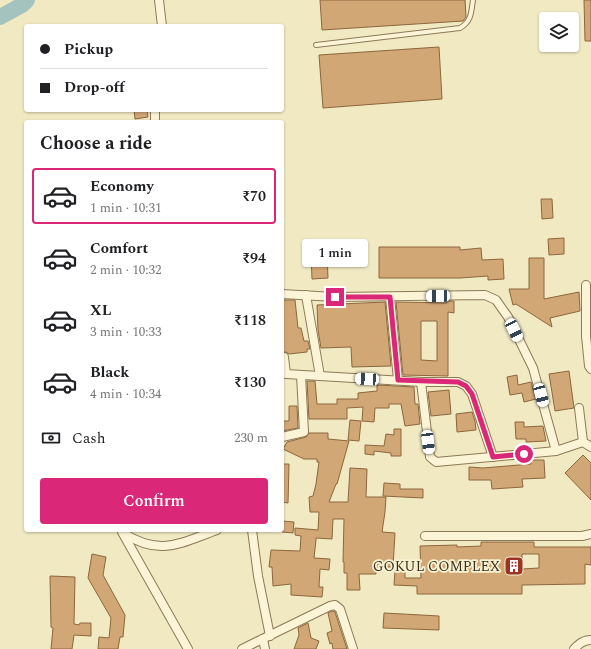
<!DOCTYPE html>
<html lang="en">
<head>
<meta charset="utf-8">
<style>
	:root { --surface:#fff; --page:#f2f2f2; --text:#202124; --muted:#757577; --line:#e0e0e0; --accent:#db2777 }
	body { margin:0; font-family:Spectral,serif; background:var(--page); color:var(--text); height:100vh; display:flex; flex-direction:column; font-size:15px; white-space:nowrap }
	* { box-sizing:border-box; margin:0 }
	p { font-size:13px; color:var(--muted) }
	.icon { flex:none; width:22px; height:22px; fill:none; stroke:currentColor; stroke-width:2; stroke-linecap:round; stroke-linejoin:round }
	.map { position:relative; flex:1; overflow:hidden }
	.side { position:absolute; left:24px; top:120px; width:260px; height:412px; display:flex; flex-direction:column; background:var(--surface); border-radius:4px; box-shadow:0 1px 3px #0004 }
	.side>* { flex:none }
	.top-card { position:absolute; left:24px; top:24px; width:260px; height:88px; border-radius:4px; box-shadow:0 1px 3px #0004; display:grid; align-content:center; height:88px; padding:0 16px; background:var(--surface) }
	.fabs { position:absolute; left:539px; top:12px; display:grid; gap:8px }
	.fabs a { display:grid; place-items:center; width:40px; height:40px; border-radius:4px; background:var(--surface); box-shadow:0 1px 3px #0004; font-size:20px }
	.end { position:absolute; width:18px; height:18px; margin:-9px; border:5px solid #db2777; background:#fff; box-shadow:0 0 0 2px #fff }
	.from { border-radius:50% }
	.bubble { position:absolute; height:28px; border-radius:4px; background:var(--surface); box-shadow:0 1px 3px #0004; font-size:13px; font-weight:600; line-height:28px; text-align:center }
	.car { position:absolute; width:12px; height:24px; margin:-12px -6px; border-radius:5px; box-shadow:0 0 3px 1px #0007; background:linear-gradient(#fff 24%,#345 0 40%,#fff 0 76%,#345 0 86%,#fff 0) }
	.top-card b { display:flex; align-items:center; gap:14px; height:38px; font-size:15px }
	.top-card b+b { border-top:1px solid var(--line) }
	.top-card i { width:10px; height:10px; background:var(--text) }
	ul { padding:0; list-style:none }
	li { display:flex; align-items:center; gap:12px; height:56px; margin:0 8px 6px; padding:0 8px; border:2px solid transparent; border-radius:4px }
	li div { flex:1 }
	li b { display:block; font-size:15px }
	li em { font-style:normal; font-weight:600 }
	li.current { border-color:var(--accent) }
	li>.icon { width:36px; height:36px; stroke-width:1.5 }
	h2 { padding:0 16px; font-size:18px; line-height:48px }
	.pay { display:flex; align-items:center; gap:10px; height:44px; padding:0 16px; font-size:15px }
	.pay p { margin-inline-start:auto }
	.button { display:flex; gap:8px; margin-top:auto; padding:8px 16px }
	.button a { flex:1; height:46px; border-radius:4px; background:var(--accent); color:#fff; font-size:16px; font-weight:600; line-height:46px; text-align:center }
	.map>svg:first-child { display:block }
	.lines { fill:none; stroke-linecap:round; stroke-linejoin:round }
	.river { stroke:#a5c3be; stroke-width:16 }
	.building { fill:#d1a776; stroke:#8c663c; fill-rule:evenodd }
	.service-casing { stroke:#8c7a58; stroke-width:6 }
	.minor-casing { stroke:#8c7a58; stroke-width:10 }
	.service { stroke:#fbf4d6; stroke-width:4 }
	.minor { stroke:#fbf4d6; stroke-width:8 }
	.route { stroke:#db2777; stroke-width:5 }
	.labels { text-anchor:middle; stroke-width:3.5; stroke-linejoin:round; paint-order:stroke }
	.poi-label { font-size:14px; fill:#3a2f1d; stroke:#f7f1d2; text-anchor:end }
</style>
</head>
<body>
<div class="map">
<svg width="591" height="649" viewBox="0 0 591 649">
	<rect width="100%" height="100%" fill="#f1e9c2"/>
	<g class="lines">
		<polyline class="river" points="0,17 22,5 27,0"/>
	</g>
	<g class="building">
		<polygon points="320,0 465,0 466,17 463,21 322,30"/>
		<polygon points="584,0 591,0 591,41 585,41"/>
		<polygon points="439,47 442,99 323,108 319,55"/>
		<polygon points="134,110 147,110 148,117 135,119"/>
		<polygon points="541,199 552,199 553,218 542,219"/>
		<polygon points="564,238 564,254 549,255 548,239"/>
		<polygon points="379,247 460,247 460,250 481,248 482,260 503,259 504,279 488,280 488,276 460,278 379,278"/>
		<polygon points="327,253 328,278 312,279 311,254"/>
		<polygon points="529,258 544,258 544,299 579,292 580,311 550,318 552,327 516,304 513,305 509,289 529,289"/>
		<polygon points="282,300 295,300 298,328 301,328 304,341 308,341 310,349 307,349 307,352 289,354 286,352 282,352"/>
		<path d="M447 301H454V313L448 312V376L403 375 396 302 447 303ZM421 321H437V361L421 360Z"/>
		<polygon points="385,302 391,366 352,367 351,347 321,348 318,330 317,305"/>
		<polygon points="569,371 574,408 555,411 549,374"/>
		<polygon points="517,375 518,385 531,382 536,399 524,402 522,393 510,395 507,377"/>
		<polygon points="307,381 315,381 317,404 337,404 337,399 358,399 358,393 377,391 377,385 414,387 415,404 418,404 420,424 405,426 401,404 389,404 389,408 375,408 374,422 362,421 363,407 347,408 347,419 309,419"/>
		<polygon points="449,390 451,414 431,416 428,392"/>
		<polygon points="289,406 297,406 298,428 282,431 282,421 289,421"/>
		<polygon points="472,412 475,421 476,430 457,432 456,414"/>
		<polygon points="350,420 361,421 359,441 348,440"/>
		<polygon points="515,422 524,422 524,427 543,426 546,441 526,442 526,439 516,439"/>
		<polygon points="394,429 401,429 401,456 391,456 391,453 374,451 374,455 365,454 365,445 384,446 386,434 394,435"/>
		<polygon points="309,433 328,433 328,439 349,441 337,484 336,484 329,502 348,502 350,468 367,469 366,497 386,497 385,512 382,532 395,533 393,567 376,567 376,574 359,574 360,590 347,590 347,573 344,573 344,562 343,562 344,519 333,519 332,539 316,538 316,540 314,558 330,559 329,570 320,569 319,587 323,587 322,597 291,595 291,584 273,586 272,567 269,567 271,550 300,551 301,536 295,535 295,528 318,530 319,512 310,512 309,497 313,496 316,484 319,462 317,462 317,459 304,459 283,449 287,442 306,437"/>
		<polygon points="583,455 591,463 591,500 565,473"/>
		<polygon points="530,460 544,460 545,478 522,479 523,487 492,489 491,480 469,480 469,467 483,468 531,464"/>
		<polygon points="282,464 289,464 288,503 282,502"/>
		<polygon points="384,483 400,484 400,489 423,489 423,498 383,496"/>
		<polygon points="282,521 294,522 293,533 282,532"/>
		<path d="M481 542H534V547H591V565L585 564V584L522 585V594H417V586L394 585 395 571 405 572V578H421L420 546 457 545V547L481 546ZM522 554H539V568L522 569Z"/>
		<polygon points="92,554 106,557 103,575 125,615 123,637 120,637 118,649 98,649 99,637 109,638 111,618 88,578"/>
		<polygon points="50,576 75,577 74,624 79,625 80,623 91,623 91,636 74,635 72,649 51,649 53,628 51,627"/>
		<polygon points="332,611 335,612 347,649 333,649 332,643 330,644 327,633 332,631 328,613"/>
		<polygon points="384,613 439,616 439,630 383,628"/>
		<polygon points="308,623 311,638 319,641 316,649 294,649 299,635 298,628"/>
	</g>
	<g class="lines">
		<defs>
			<path id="service" d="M316 45 460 28C472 21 471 12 473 0"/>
			<g id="minor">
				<polyline points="159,0 162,26"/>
				<polyline points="155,122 155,110"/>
				<polyline points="586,285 586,336 589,366 591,369"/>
				<polyline points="282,294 335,297 485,295 496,300 508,317 533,368 556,451"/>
				<polyline points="306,295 320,376"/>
				<polyline points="390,297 398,380"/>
				<polyline points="284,357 286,374 421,382 458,382 466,386 472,394 493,457"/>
				<polyline points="421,382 430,457 436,462 556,451 583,442 591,447"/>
				<polyline points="579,408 583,442"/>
				<polyline points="282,437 304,432 301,375"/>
				<polyline points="252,530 258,576 270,636"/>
				<polyline points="122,532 188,649"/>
				<path d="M123 533C161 557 180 543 217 530"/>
				<polyline points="425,536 582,536 591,534"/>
				<polyline points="263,639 265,649"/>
				<polyline points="242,649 330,606 335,605 340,609 353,649"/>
				<path d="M574 649C579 644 583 640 591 640"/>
			</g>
		</defs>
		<use href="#service" class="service-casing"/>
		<use href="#minor" class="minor-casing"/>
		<use href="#service" class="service"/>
		<use href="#minor" class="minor"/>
	</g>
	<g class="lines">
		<polyline class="route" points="335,297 390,297 398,380 458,382 466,386 472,394 493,457 524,454"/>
	</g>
	<defs>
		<symbol id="building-square" viewBox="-11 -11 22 22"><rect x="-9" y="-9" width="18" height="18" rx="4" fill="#9e3324" stroke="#f7f1d2"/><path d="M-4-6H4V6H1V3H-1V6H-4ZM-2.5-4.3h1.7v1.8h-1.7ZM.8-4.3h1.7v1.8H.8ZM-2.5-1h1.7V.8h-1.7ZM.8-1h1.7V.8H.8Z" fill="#fff"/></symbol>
	</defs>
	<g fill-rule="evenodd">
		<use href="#building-square" x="503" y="555" width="22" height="22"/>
	</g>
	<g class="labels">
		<g class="poi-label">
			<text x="500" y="571">GOKUL COMPLEX</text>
		</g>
	</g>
</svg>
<div class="fabs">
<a><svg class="icon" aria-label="layers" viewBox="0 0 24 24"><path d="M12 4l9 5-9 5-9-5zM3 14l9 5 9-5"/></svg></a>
</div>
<i class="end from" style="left:524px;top:454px"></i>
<i class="end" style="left:335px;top:297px"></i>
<div class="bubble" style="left:302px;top:239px;width:66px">1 min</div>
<i class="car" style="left:438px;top:296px;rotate:269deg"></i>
<i class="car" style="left:514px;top:330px;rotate:154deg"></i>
<i class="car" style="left:367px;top:379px;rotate:273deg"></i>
<i class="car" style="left:541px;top:395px;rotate:165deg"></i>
<i class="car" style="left:428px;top:442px;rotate:173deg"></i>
<div class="top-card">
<b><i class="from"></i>Pickup</b>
<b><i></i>Drop-off</b>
</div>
<section class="side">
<h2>Choose a ride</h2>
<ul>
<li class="current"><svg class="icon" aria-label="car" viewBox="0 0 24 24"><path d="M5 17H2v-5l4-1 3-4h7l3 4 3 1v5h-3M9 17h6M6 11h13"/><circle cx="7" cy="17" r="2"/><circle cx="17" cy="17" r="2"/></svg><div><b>Economy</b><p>1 min · 10:31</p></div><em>₹70</em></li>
<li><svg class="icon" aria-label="car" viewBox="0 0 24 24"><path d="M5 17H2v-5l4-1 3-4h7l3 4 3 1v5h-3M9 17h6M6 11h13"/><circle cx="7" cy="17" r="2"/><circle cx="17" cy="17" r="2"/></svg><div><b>Comfort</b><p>2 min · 10:32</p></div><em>₹94</em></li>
<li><svg class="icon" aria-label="car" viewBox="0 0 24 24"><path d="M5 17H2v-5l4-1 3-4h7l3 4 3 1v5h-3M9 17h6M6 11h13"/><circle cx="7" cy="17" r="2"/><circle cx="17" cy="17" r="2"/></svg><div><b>XL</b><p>3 min · 10:33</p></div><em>₹118</em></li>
<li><svg class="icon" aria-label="car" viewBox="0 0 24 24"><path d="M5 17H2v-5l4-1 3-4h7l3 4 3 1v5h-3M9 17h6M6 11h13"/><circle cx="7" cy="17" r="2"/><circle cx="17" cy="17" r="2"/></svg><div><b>Black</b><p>4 min · 10:34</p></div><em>₹130</em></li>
</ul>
<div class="pay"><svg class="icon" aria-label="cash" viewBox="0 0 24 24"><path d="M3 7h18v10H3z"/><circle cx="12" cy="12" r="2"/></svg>Cash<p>230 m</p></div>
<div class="button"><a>Confirm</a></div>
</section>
</div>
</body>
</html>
